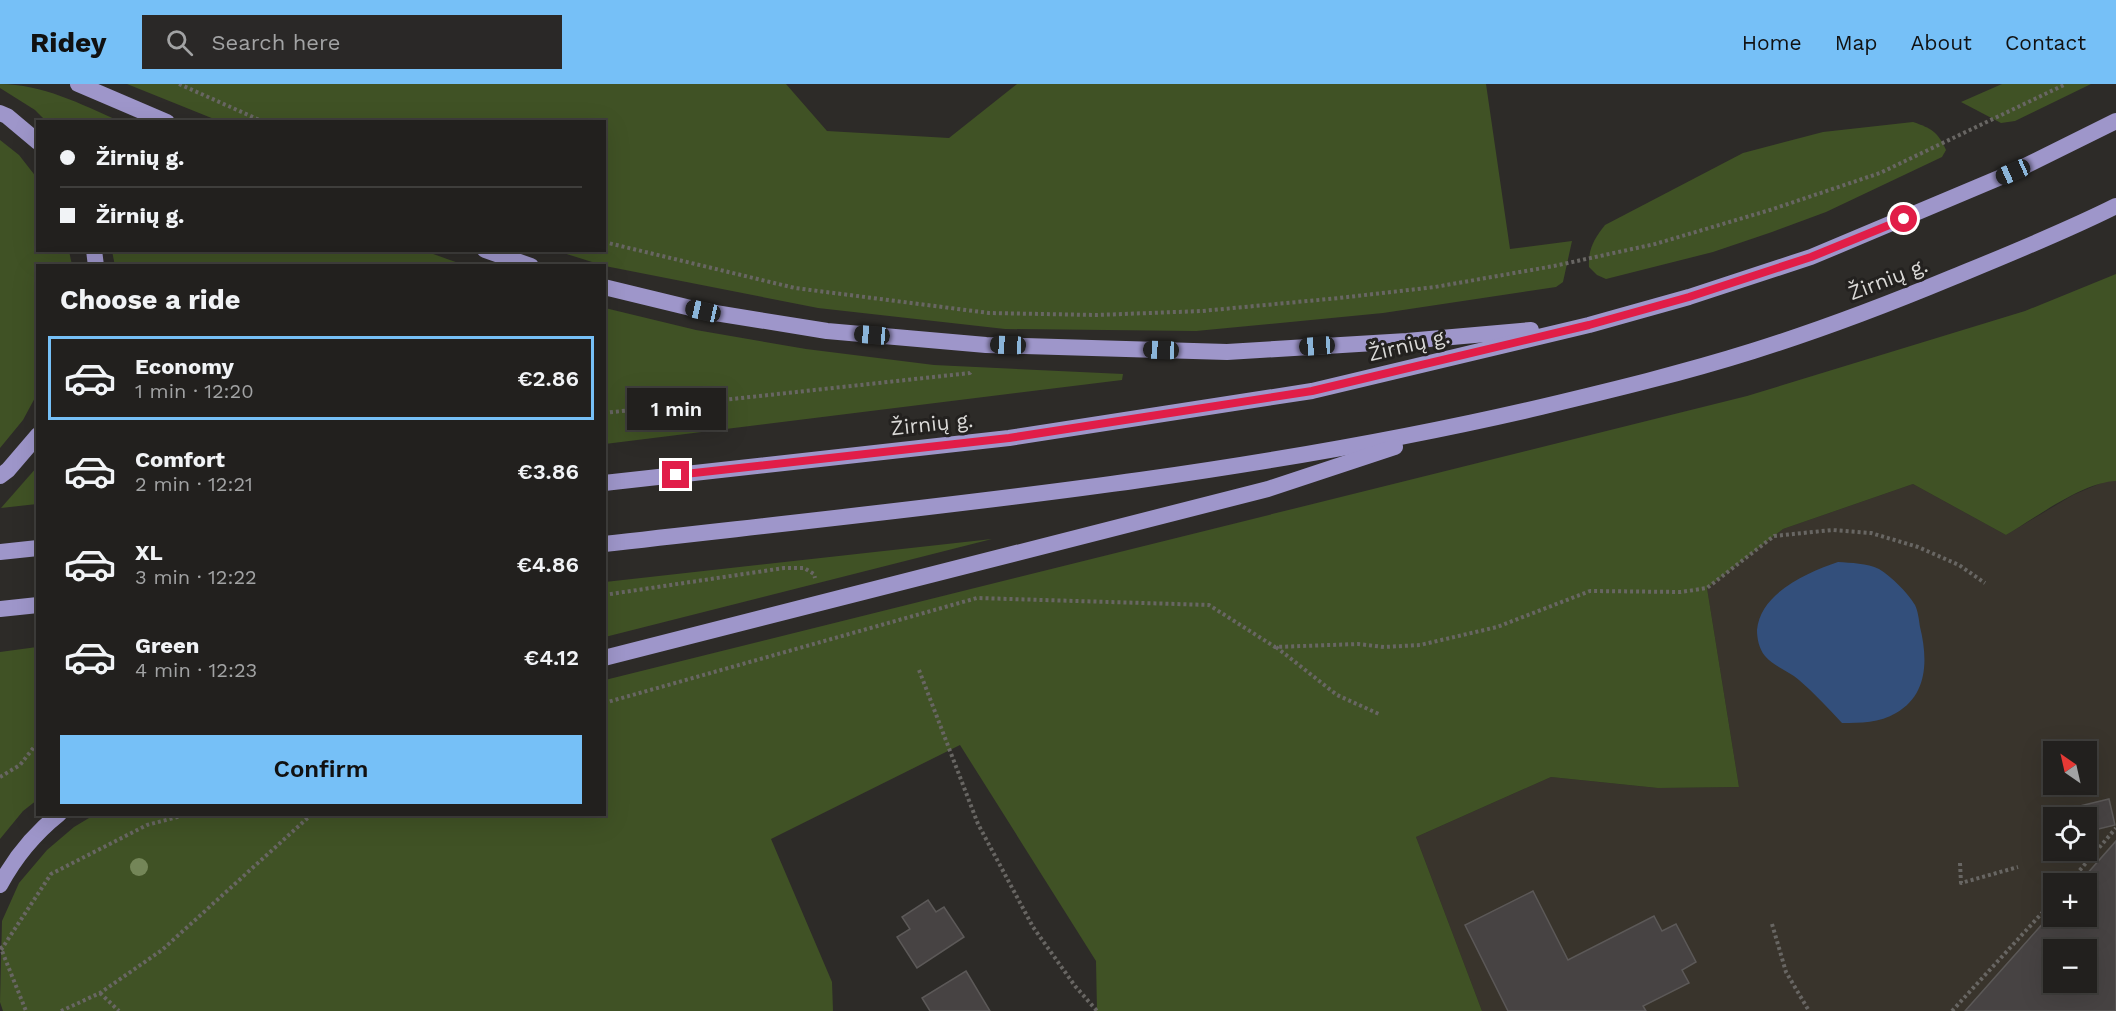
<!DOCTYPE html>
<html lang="en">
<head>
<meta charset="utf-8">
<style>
	:root { --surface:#22201e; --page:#2a2827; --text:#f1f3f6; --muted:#a2a3a4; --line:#3f3e3c; --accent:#76c0f7 }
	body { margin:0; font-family:"Work Sans",sans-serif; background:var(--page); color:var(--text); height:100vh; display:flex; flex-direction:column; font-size:22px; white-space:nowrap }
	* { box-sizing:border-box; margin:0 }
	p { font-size:20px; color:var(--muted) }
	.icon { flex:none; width:33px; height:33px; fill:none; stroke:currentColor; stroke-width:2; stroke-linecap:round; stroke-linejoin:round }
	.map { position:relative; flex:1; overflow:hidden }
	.details { position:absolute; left:36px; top:180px; width:570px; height:552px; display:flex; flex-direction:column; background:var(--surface); border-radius:0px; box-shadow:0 6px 24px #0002,0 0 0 2px var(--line) }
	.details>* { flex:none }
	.banner { position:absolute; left:36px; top:36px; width:570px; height:132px; border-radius:0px; box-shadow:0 6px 24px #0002,0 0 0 2px var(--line); display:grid; align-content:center; height:132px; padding:0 24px; background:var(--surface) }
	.needle { width:39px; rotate:326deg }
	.tools { position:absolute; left:2043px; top:657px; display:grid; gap:12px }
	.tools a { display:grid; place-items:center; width:54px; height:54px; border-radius:0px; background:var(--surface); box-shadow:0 6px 24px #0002,0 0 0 2px var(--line); font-size:30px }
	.end { position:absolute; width:27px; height:27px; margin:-14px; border:8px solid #e11d48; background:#fff; box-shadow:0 0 0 3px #fff }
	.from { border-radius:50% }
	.bubble { position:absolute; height:42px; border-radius:0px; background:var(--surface); box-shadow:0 6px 24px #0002,0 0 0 2px var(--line); font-size:20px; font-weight:600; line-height:42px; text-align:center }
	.car { position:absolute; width:18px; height:36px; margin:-18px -9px; border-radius:8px; box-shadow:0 0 4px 2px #0007; background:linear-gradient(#222 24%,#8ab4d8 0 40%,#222 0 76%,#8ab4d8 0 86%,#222 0) }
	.banner b { display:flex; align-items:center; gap:21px; height:57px; font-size:22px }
	.banner b+b { border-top:2px solid var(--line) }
	.banner i { width:15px; height:15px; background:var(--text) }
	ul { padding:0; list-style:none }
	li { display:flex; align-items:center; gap:18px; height:84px; margin:0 12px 9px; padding:0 12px; border:3px solid transparent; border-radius:0px }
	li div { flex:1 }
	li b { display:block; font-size:22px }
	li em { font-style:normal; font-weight:600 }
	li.selected { border-color:var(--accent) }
	li>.icon { width:54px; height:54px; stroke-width:1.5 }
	h2 { padding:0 24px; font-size:27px; line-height:72px }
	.button { display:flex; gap:12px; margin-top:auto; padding:12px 24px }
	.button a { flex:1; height:69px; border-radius:0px; background:var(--accent); color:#111; font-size:24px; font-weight:600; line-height:69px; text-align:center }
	header { display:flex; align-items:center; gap:36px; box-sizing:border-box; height:84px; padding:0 30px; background:var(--accent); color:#111 }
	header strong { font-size:28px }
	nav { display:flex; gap:33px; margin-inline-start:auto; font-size:21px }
	.search { width:420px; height:54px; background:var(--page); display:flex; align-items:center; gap:15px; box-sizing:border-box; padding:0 21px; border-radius:0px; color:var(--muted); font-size:22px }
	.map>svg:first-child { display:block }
	.built { fill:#39342c; fill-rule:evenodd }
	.green { fill:#405225 }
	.water { fill:#334f7b }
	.building { fill:#474343; stroke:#5c5958; stroke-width:1.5; fill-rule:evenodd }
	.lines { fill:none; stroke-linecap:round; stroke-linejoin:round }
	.path { stroke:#686663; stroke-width:4; stroke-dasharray:3 3; stroke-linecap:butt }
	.trunk { stroke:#9e96ca; stroke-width:16 }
	.tree { fill:#748658 }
	.route { stroke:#e11d48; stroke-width:8 }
	.labels { text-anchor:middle; stroke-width:6; stroke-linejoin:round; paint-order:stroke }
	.street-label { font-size:21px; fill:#dad9d7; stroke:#23211f }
</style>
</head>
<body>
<header>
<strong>Ridey</strong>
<div class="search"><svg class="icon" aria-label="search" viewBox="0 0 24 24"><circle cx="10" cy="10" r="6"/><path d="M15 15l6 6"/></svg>Search here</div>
<nav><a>Home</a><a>Map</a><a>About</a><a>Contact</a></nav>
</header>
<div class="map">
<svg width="2116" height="927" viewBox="0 0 2116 927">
	<rect width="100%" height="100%" fill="#2d2b28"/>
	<path class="built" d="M2106 397H2116V927H1482L1416 753 1551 693 1658 704 1739 703 1707 504 1783 445 1913 400 2006 451 2073 411ZM2054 668H2086V700H2054ZM2054 734H2086V766H2054ZM2054 800H2086V832H2054ZM2054 866H2086V898H2054Z"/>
	<g class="green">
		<path d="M0 0C42 0 81 20 119 37H46L35 26 0 4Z"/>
		<polygon points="127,0 786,0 827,47 949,54 1017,0 1486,0 1510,165 1572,157 1563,198 1556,203 1383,229 1196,247 1005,245 818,224 605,182 557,167 604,166 604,38 219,37"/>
		<polygon points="2002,0 2091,0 2015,37 2001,39 1961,18"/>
		<path d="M1913 38C1931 44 1938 48 1946 66L1942 73 1826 128 1772 148 1713 168 1606 195 1597 191 1589 183C1588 165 1594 155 1605 141L1743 69 1823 48Z"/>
		<polygon points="0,56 19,71 37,94 38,166 69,167 72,181 38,182 37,310 23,336 0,364"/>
		<polygon points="422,166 464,181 115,182 112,167"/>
		<path d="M2116 190V397C2083 398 2035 434 2006 451L1913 400 1783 445 1707 504 1739 703 1658 704 1551 693 1416 753 1482 927H1097L1096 877 960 661 771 755 832 898 833 927H3L0 918 2 837 19 799 47 766 74 743 94 731 604 730 605 596 1747 312 2025 227Z"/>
		<polygon points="605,224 696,246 806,265 934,281 1123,290 1122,296 605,360"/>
		<polygon points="37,383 37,420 1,424"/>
		<polygon points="992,455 605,553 605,498"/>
		<polygon points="37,563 37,716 23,727 0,755 0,568"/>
	</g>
	<path class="water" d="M1838 478C1851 479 1867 479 1879 485 1892 493 1907 508 1915 521 1918 527 1919 536 1920 543 1928 575 1928 611 1896 629 1880 639 1860 639 1842 639 1828 624 1814 609 1799 596 1789 587 1773 582 1765 572 1759 565 1757 554 1757 546 1760 509 1808 488 1838 478Z"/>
	<g class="building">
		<polygon points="2109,715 2115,741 2086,748 2086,734 2060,734 2059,727"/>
		<path d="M2116 757V927H1965L2054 827V832H2086V800H2078ZM2054 866H2086V898H2054Z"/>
		<polygon points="1533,807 1568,876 1654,832 1662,847 1676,840 1696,878 1682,886 1689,899 1643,922 1646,927 1508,927 1465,841"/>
		<polygon points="928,816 936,828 944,823 964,853 917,884 897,853 910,845 902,833"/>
		<polygon points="966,887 990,927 930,927 922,914"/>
	</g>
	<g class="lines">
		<g class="path">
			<polyline points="179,0 264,38"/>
			<polyline points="604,158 795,204 989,229 1097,231 1202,227 1339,214 1435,203 1554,182 1655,160 1770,126 1880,89 2066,0"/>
			<polyline points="604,329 970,289 972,286"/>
			<polyline points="604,511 784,484 804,484 814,490 815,494"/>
			<polyline points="1276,563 1337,611 1379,630"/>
			<polyline points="919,586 978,740 1033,843 1075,902 1097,927"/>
			<polyline points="604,619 977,514 1209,521 1275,563 1358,560 1384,563 1420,561 1497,543 1590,507 1681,508 1707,504 1774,452 1832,446 1871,449 1918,463 1959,481 1985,499"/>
			<polyline points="0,693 20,681 38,658"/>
			<polyline points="1960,779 1961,799 2018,783"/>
			<polyline points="2068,800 2116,744"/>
			<polyline points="1772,840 1786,888 1809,927"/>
			<polyline points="0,862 26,927"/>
			<polyline points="1,866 51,790 147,741 189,730"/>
			<polyline points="100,909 119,927"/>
			<polyline points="61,927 100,909 162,866 312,730"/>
			<polyline points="1952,927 2054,816"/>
		</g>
		<g class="trunk">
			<polyline points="78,0 167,38"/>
			<polyline points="0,29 7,32 38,58"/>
			<polyline points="94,166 96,182"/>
			<polyline points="485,166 531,182"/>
			<polyline points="604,203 703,227 827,247 986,261 1227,268 1407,257 1531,246"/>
			<polyline points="0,392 8,386 38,351"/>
			<polyline points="604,399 1009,354 1312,307 1589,241 1689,213 1811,173 2013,88 2116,37"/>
			<path d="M604 460C918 424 1233 395 1541 323 1612 306 1683 289 1753 267 1820 246 1886 221 1951 194 2007 171 2062 149 2116 122"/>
			<polyline points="0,468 38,464"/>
			<polyline points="0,525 38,521"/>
			<polyline points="604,574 1268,405 1395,363"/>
			<path d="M0 801C15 773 34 750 59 730"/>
		</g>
	</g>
	<circle class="tree" cx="139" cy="783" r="9"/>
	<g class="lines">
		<polyline class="route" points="676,391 1009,354 1312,307 1589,241 1689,213 1811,173 1904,135"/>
	</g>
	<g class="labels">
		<g class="street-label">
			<text transform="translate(1888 195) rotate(-21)" y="7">Žirnių g.</text>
			<text transform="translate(1409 261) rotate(-13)" y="7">Žirnių g.</text>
			<text transform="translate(932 340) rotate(-6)" y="7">Žirnių g.</text>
		</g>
	</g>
</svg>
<div class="tools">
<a><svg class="needle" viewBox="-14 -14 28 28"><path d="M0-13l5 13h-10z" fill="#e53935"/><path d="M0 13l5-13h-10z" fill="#a2a3a4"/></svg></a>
<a><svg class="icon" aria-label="locate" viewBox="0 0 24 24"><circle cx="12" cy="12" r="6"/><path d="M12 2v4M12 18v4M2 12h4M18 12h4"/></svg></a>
<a>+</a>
<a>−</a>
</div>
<i class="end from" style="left:1904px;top:135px"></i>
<i class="end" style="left:676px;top:391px"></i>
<div class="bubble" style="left:627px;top:304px;width:99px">1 min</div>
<i class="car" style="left:2013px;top:88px;rotate:246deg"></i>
<i class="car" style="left:703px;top:227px;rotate:283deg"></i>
<i class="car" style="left:872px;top:251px;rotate:275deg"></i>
<i class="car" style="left:1008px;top:261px;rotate:272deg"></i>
<i class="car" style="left:1317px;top:262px;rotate:266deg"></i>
<i class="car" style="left:1161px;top:266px;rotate:272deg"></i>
<div class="banner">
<b><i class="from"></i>Žirnių g.</b>
<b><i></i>Žirnių g.</b>
</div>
<section class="details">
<h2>Choose a ride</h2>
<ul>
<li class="selected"><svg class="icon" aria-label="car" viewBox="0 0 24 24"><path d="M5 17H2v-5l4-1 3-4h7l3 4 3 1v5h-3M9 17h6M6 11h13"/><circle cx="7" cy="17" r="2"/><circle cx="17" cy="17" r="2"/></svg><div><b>Economy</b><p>1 min · 12:20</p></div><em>€2.86</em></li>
<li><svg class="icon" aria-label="car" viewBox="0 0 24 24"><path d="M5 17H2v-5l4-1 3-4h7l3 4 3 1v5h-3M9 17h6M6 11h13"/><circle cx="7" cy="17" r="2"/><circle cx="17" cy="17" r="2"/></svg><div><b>Comfort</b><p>2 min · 12:21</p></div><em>€3.86</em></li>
<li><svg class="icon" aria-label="car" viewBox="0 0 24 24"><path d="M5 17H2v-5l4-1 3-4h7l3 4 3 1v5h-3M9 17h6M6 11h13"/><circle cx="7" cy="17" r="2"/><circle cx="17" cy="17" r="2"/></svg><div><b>XL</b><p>3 min · 12:22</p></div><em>€4.86</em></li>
<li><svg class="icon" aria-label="car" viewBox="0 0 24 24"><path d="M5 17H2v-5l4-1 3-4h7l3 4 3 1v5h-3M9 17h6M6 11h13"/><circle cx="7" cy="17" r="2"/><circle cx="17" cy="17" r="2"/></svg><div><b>Green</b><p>4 min · 12:23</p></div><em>€4.12</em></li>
</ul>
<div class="button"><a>Confirm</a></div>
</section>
</div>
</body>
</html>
